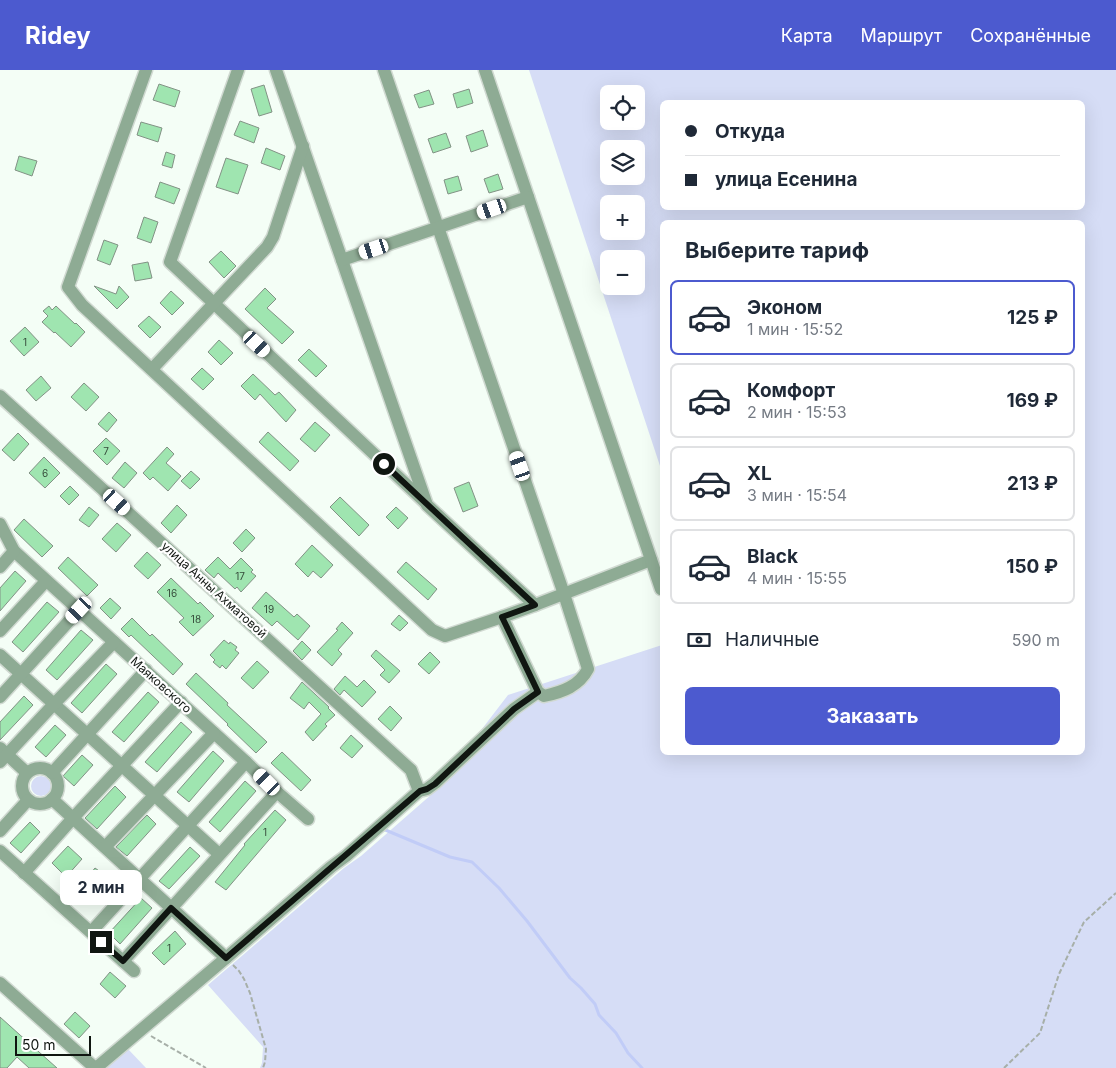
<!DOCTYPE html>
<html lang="ru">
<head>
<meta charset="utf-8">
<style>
	:root { --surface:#fff; --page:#f6f6f7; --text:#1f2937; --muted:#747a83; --line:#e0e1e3; --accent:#4c5acf }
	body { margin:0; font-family:Inter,sans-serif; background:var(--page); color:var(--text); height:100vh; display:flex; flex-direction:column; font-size:19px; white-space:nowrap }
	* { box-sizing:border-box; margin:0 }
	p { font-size:16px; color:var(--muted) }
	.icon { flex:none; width:28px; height:28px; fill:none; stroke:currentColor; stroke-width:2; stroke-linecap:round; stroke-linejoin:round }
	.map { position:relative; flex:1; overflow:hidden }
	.details { position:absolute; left:660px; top:150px; width:425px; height:535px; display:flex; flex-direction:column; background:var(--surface); border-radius:8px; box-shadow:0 5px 20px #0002 }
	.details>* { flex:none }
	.hud { position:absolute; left:660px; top:30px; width:425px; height:110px; border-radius:8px; box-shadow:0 5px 20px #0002; display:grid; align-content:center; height:110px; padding:0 25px; background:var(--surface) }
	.fabs { position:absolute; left:600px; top:15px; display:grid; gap:10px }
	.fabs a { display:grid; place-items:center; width:45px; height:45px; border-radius:8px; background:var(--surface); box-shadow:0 5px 20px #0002; font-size:25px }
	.scale { position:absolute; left:15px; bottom:12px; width:76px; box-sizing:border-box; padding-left:5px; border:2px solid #101611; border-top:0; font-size:14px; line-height:18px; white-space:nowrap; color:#101611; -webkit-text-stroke:4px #fff; paint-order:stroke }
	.end { position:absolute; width:22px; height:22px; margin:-11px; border:6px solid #101611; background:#fff; box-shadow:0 0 0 2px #fff }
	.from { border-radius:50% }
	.bubble { position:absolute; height:35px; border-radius:8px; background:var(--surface); box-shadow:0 5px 20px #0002; font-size:16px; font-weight:700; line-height:35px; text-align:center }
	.car { position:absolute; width:15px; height:30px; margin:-15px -8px; border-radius:6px; box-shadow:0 0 4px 1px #0007; background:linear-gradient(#fff 24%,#345 0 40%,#fff 0 76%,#345 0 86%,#fff 0) }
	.hud b { display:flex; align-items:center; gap:18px; height:48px; font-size:19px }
	.hud b+b { border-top:1px solid var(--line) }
	.hud i { width:12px; height:12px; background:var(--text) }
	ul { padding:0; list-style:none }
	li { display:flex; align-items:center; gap:15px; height:75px; margin:0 10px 8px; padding:0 15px; border:2px solid var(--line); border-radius:8px }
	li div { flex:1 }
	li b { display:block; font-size:19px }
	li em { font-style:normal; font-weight:700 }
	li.selected { border-color:var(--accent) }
	li>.icon { width:45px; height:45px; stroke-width:1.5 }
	h2 { padding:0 25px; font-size:22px; line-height:60px }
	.pay { display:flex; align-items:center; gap:12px; height:55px; padding:0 25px; font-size:19px }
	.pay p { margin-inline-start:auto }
	.action { display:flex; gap:10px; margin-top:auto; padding:10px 25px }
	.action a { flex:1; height:58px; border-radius:8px; background:var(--accent); color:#fff; font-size:20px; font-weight:700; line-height:58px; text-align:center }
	header { display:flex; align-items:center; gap:30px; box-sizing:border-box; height:70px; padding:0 25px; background:var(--accent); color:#fff }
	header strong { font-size:24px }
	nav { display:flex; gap:28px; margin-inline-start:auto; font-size:18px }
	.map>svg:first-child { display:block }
	.green { fill:#d6ddf6; fill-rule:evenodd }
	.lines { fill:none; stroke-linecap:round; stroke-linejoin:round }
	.stream { stroke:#c1ccf7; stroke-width:3 }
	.building { fill:#9fe5b0; stroke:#829285 }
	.minor-casing { stroke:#d0d9d1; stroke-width:15 }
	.path { stroke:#a7afa8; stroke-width:2; stroke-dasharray:5 2.5; stroke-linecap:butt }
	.minor { stroke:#8eab94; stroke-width:12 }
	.route { stroke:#101611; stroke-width:6 }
	.labels { text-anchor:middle; stroke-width:4.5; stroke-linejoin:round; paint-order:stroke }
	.number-label { font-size:10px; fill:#344a39 }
	.street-label { font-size:12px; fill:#101611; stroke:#fff }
</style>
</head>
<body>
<header>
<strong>Ridey</strong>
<nav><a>Карта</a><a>Маршрут</a><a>Сохранённые</a></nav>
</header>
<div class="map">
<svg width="1116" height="998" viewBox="0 0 1116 998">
	<rect width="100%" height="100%" fill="#f4fef6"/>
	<g class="green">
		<path d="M529 0H1116V998H260L262 993 263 977 208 915 344 798 361 786 432 724 508 625 662 575V682H1082V152H662V402ZM609 24H636V51H609ZM662 32H1082V138H662ZM609 79H636V106H609ZM609 134H636V161H609ZM609 189H636V216H609Z"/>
		<circle cx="41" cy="716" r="10"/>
		<polygon points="127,978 146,998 107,998"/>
	</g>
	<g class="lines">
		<polyline class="stream" points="383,759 450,787 472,792 499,818 527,851 570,908 581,918 595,934 599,945 616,963 628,983 642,998"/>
	</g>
	<g class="building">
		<polygon points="159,14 180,21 175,37 153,30"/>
		<polygon points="264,15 272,42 259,46 251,19"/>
		<polygon points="469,19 473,33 457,38 453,24"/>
		<polygon points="429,20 434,34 419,38 414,25"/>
		<polygon points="240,51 259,58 254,73 234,65"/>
		<polygon points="141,52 162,58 158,72 137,65"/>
		<polygon points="483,60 488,76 471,82 466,66"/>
		<polygon points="446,63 451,77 433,83 428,69"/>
		<polygon points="266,78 285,86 280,100 261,93"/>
		<polygon points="166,82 175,85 172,98 162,95"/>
		<polygon points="19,86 37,91 32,106 15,100"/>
		<polygon points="226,88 248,95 238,124 216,117"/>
		<polygon points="498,104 503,119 489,123 484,109"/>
		<polygon points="458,106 462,120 448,124 444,110"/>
		<polygon points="160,112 180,119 174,134 155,127"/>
		<polygon points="144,147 158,152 151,173 137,168"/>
		<polygon points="104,170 118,175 110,195 97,190"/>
		<polygon points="221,181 236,196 224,208 209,192"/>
		<polygon points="148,192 152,208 135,211 132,195"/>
		<polygon points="94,216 116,224 119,216 129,227 117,239"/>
		<polygon points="265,218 276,229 267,238 294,262 282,274 245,239"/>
		<polygon points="171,221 184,233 172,245 160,233"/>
		<polygon points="49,236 52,240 56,236 75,254 76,253 85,262 71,277 55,262 54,263 42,252 48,246 43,241"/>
		<polygon points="149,246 161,257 150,268 138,256"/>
		<polygon points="25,257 39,272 24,286 10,271"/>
		<polygon points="219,270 233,283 221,295 208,282"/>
		<polygon points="309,279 327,296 316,307 298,290"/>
		<polygon points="202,298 214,309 203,320 191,309"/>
		<polygon points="253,304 275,325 279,322 296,340 286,352 260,324 255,330 241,316"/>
		<polygon points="41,306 51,318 36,331 26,320"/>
		<polygon points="84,313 99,327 86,341 71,327"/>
		<polygon points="109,342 117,350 107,362 98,354"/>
		<polygon points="315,352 330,365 315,382 300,369"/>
		<polygon points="268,362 299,391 290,401 259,372"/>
		<polygon points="18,363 29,374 14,391 2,380"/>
		<polygon points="106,368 120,381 107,395 93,381"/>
		<polygon points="167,377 174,384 166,393 181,406 168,421 153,407 150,410 143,403"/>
		<polygon points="44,387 60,403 45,418 29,403"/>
		<polygon points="125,392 137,403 124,418 112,408"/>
		<polygon points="191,401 200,409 190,419 181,411"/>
		<polygon points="469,412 478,436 463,442 454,418"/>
		<polygon points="70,416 79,425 69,435 60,426"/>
		<polygon points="340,427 369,455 359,466 330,437"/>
		<polygon points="177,435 187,445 171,463 161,453"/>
		<polygon points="89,437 99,445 89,457 79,450"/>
		<polygon points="396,437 408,448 398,459 386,447"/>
		<polygon points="24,449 53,476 42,487 14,460"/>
		<polygon points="117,453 131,465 116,482 102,469"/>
		<polygon points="246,459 255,468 242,482 233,473"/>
		<polygon points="312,475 333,495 321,508 313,501 308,507 295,494"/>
		<polygon points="147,482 161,495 148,509 134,496"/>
		<polygon points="68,487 98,515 87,526 58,498"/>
		<polygon points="218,487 230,499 241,488 253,500 251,502 256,506 241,522 237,517 235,519 218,503 214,508 205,500"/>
		<polygon points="406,492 437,519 428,530 397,502"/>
		<polygon points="15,501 26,511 0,541 0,518"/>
		<polygon points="171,508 198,534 200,532 214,546 193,566 179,552 184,548 157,522"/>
		<polygon points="266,522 294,547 297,544 310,556 298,570 277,551 272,556 252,538"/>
		<polygon points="110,528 121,538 111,549 100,538"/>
		<polygon points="47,532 59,542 23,582 12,572"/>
		<polygon points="399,545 408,553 400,561 391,554"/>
		<polygon points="132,548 150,566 152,564 183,594 173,605 131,565 129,567 121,559"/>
		<polygon points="342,552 353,563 338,580 342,584 332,596 317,582 338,560 336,559"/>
		<polygon points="81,560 93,570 57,610 46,600"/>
		<polygon points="224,570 229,574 230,572 237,577 235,580 239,583 226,599 222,595 220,598 213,592 215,590 210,585"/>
		<polygon points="302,571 311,580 302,590 293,581"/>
		<polygon points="376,580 400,601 389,613 380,605 385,600 371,586"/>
		<polygon points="430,582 440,592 429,604 418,594"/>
		<polygon points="257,591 269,602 253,619 241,608"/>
		<polygon points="106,594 117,604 82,643 71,633"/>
		<polygon points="196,603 228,633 227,635 267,672 256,683 227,655 228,654 186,614"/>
		<polygon points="345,606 357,617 364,610 376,622 362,637 344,620 340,625 334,619"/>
		<polygon points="302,612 329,637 328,638 335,645 325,654 327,656 313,671 305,662 321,644 309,632 304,639 290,628"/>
		<polygon points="148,622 159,632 124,672 112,662"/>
		<polygon points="24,626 33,635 0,670 0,652"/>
		<polygon points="390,636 402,648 391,661 378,649"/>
		<polygon points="181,652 192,662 157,702 145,692"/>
		<polygon points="55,655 66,665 46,687 35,677"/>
		<polygon points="351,665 363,676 352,688 340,678"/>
		<polygon points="213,681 224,691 189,732 177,722"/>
		<polygon points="282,682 311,710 301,721 271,693"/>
		<polygon points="82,685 93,695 74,716 63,706"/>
		<polygon points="245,711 256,721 220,762 209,752"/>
		<polygon points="115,716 126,727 97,759 85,748"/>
		<polygon points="275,740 286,750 226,820 215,812 245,775 244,774"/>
		<polygon points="147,745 156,754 127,786 116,777"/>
		<polygon points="30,752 40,762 21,783 10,773"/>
		<polygon points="68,776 82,789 66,807 52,793"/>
		<polygon points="190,777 200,786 169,819 159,811"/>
		<polygon points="95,798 106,806 90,827 79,818"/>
		<polygon points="141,828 152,838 120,874 109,863"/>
		<polygon points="175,861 186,874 164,895 152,883"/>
		<polygon points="110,902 126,916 115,928 100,914"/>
		<polygon points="75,942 90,956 79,968 64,954"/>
		<polygon points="0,947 39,982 57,998 29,998 17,987 7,998 0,998"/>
	</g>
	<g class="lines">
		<defs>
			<g id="minor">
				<polyline points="146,0 68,217 82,235 432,560 445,566 502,547"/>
				<polyline points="238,0 170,192 426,433"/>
				<polyline points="276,0 427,435 535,535 651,490"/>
				<path d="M384 0 564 524 588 599C579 616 563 622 544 626L538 622 502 547 535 535"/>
				<polyline points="485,0 661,519"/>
				<polyline points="342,190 528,127"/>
				<polyline points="152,299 267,177 273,167 303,76"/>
				<polyline points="0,326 411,700 419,721"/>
				<polyline points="0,454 14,481 246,692 277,722 308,749"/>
				<polyline points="0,497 14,481"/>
				<polyline points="0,561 46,511"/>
				<polyline points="0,585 219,784"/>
				<polyline points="0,627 79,540"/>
				<polyline points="0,678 27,703"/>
				<polyline points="0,692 53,635 114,572"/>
				<circle cx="40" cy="716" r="18"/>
				<polyline points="52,703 146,600"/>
				<polyline points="52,729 226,888"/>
				<polyline points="0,761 28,730"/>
				<polyline points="105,777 214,663"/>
				<polyline points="0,781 134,901"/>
				<polyline points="24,803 73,748 181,632"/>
				<polyline points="91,862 246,692"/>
				<path d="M123 891C175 835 225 778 277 722"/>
				<polyline points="0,913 95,998"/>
				<polyline points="96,998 226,888 331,797 346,786 419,721 427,719 435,713 514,639 538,622"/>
			</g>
		</defs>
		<use href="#minor" class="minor-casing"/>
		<g class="path">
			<polyline points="233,895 239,901 244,909 250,923 266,979 265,992 263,998"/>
			<polyline points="151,966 206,998"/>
			<polyline points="1004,998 1040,963 1059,904 1084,852 1116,823"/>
		</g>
		<use href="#minor" class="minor"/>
	</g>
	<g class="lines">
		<polyline class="route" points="101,872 123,891 171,838 226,888 420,721 427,719 435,714 514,639 538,622 502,547 535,535 384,394"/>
	</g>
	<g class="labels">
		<g class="number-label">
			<text x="25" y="276">1</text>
			<text x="106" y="385">7</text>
			<text x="45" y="407">6</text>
			<text x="240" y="510">17</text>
			<text x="172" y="527">16</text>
			<text x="269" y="543">19</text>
			<text x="196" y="553">18</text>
			<text x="265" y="766">1</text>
			<text x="169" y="882">1</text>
		</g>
		<g class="street-label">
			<text transform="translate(214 520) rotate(42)" y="4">улица Анны Ахматовой</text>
			<text transform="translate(161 615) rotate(42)" y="4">Маяковского</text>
		</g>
	</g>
</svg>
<div class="fabs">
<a><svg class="icon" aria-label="locate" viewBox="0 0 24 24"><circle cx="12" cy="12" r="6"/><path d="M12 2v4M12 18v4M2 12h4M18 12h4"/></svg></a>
<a><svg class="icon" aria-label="layers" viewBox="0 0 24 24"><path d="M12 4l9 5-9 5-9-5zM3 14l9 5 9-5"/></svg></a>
<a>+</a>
<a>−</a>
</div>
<div class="scale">50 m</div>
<i class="end from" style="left:384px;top:394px"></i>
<i class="end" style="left:101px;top:872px"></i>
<div class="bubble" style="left:60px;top:800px;width:82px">2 мин</div>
<i class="car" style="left:492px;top:139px;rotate:251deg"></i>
<i class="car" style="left:374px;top:179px;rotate:252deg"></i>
<i class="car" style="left:257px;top:274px;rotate:133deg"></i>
<i class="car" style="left:520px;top:396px;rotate:341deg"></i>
<i class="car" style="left:117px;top:432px;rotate:132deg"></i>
<i class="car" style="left:79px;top:540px;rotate:223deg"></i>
<i class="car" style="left:267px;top:712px;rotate:315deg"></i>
<div class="hud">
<b><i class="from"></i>Откуда</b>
<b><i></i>улица Есенина</b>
</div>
<section class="details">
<h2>Выберите тариф</h2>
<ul>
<li class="selected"><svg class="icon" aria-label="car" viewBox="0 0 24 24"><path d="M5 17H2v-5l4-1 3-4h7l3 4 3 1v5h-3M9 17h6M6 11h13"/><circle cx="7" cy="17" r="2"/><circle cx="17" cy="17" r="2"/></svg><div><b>Эконом</b><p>1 мин · 15:52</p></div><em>125 ₽</em></li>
<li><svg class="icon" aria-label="car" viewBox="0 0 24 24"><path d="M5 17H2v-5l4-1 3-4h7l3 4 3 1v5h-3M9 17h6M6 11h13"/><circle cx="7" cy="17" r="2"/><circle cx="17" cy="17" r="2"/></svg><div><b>Комфорт</b><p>2 мин · 15:53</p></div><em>169 ₽</em></li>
<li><svg class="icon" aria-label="car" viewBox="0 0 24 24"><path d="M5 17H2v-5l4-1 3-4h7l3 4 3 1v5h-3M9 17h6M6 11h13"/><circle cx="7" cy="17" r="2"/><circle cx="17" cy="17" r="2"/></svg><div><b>XL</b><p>3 мин · 15:54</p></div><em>213 ₽</em></li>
<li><svg class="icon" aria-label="car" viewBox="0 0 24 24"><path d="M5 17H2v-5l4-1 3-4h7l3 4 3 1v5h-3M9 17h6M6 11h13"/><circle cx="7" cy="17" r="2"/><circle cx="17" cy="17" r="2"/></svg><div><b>Black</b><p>4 мин · 15:55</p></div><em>150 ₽</em></li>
</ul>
<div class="pay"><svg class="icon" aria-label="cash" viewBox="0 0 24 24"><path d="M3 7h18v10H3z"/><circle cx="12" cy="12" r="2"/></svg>Наличные<p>590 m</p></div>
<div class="action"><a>Заказать</a></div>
</section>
</div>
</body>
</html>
